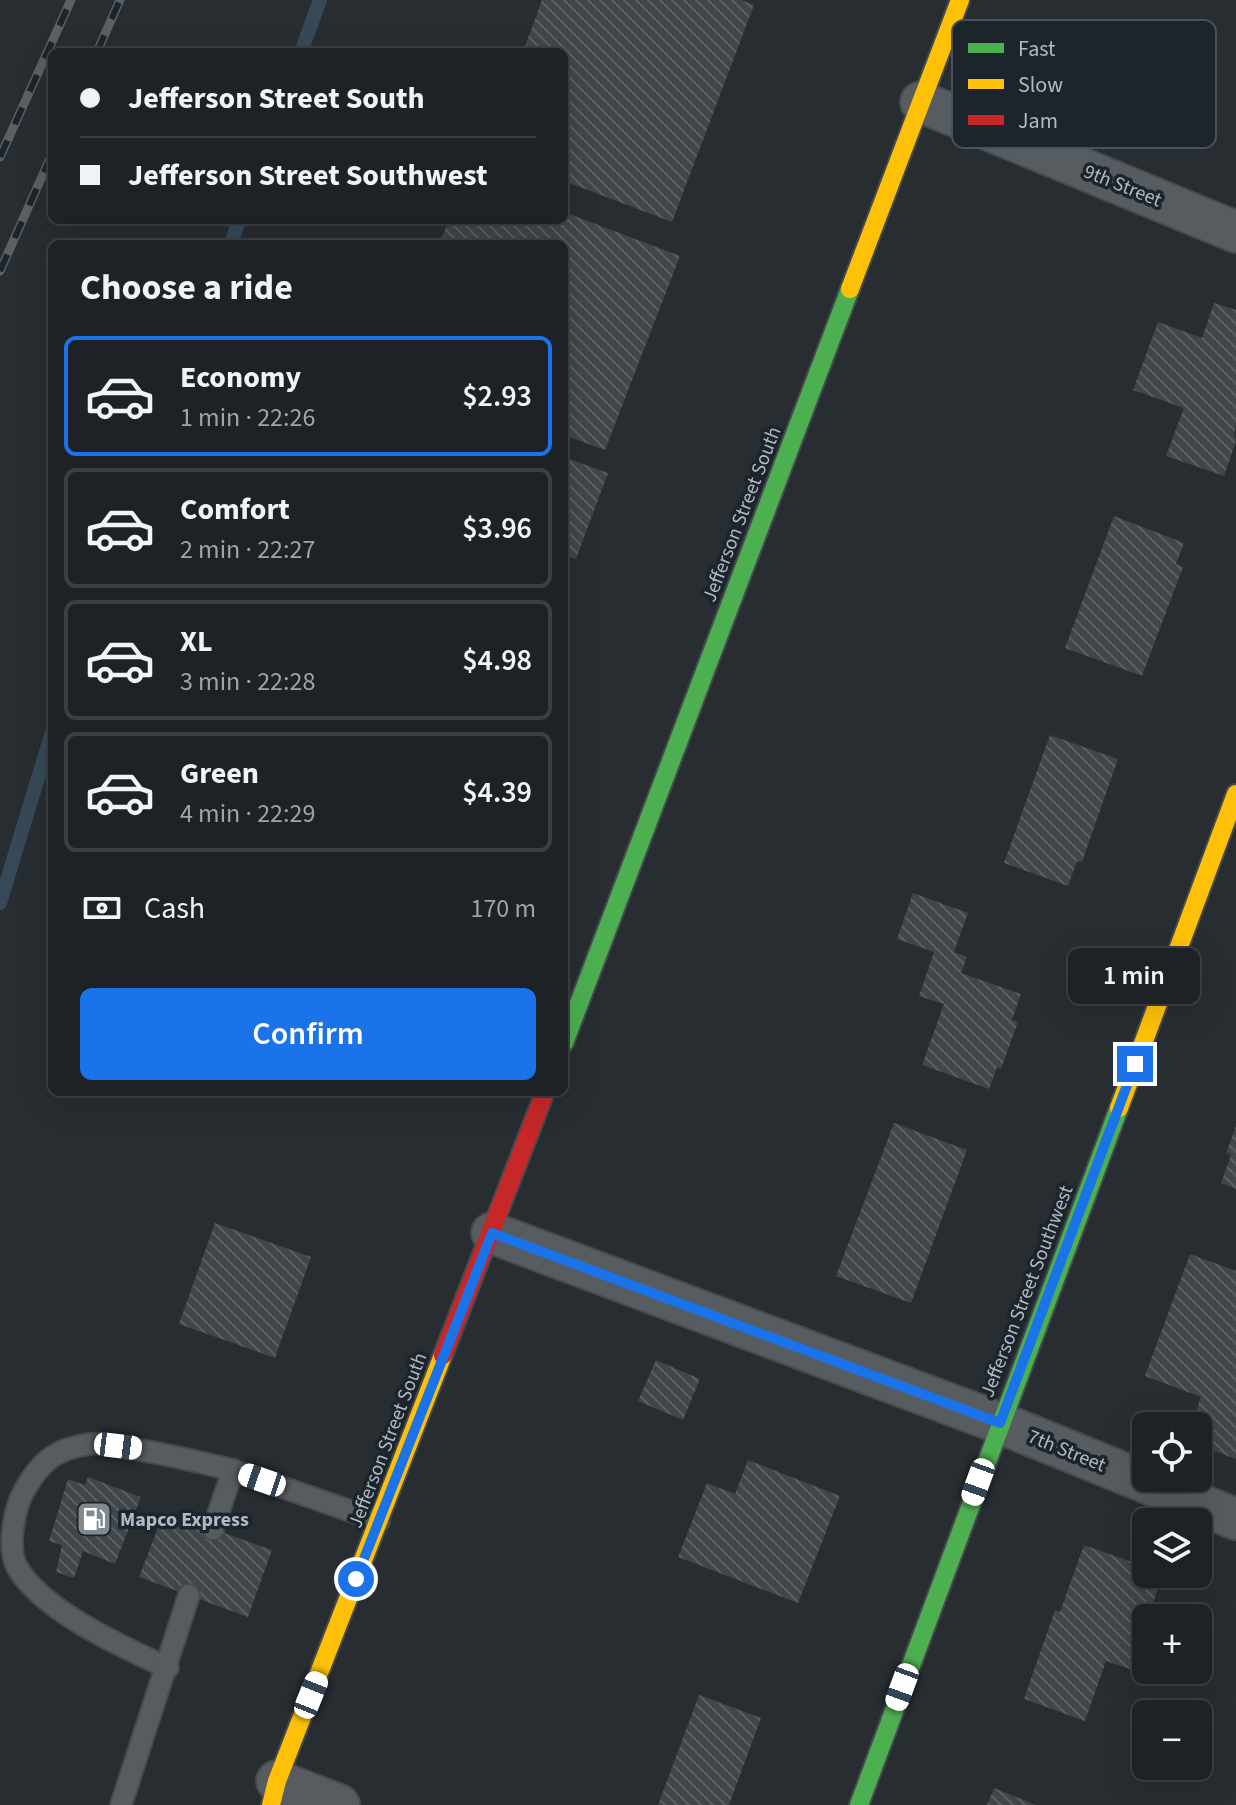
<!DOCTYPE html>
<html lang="en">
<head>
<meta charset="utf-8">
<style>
	:root { --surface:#1e2226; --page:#2b2f32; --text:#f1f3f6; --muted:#a1a4a7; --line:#3c3f43; --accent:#1a73e8 }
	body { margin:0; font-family:"Source Sans 3",sans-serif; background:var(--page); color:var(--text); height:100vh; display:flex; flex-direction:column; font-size:30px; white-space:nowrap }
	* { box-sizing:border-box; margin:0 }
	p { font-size:26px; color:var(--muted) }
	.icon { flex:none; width:44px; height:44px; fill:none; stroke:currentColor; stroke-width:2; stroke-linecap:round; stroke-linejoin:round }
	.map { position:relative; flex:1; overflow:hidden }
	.side { position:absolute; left:48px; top:240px; width:520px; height:856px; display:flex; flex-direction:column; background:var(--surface); border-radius:12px; box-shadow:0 8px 32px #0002,0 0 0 2px var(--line) }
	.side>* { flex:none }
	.guide { position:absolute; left:48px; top:48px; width:520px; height:176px; border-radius:12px; box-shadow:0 8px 32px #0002,0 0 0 2px var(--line); display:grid; align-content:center; height:176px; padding:0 32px; background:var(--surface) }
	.controls { position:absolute; left:1132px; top:1412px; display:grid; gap:16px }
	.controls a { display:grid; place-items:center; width:80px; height:80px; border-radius:12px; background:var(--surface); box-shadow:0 8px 32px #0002,0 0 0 2px var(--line); font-size:40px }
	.end { position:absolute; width:36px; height:36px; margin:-18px; border:10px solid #1a73e8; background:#fff; box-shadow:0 0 0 4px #fff }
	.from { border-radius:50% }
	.bubble { position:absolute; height:56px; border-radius:12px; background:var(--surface); box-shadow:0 8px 32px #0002,0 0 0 2px var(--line); font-size:26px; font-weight:600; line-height:56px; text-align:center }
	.car { position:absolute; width:24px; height:48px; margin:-24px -12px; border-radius:10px; box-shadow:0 0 6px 2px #0007; background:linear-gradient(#fff 24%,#345 0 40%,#fff 0 76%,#345 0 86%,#fff 0) }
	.guide b { display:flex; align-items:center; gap:28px; height:76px; font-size:30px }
	.guide b+b { border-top:2px solid var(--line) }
	.guide i { width:20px; height:20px; background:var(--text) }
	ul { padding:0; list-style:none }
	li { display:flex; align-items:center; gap:24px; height:120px; margin:0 16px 12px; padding:0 16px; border:4px solid var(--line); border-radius:12px }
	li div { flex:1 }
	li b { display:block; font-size:30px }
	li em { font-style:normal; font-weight:600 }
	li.on { border-color:var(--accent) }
	li>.icon { width:72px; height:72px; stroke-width:1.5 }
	h2 { padding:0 32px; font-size:36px; line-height:96px }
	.pay { display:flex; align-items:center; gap:20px; height:88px; padding:0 32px; font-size:30px }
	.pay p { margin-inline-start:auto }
	.action { display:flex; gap:16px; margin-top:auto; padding:16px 32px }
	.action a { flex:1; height:92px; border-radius:12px; background:var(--accent); color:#fff; font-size:32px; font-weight:600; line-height:92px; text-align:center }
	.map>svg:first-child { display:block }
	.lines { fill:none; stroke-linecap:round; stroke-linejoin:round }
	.stream { stroke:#374959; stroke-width:14 }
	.building { fill:url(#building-back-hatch) }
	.lane-casing { stroke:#46494d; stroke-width:24 }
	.street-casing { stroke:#46494d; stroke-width:44 }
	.fast-casing { stroke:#46494d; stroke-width:22 }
	.slow-casing { stroke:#46494d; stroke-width:22 }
	.jam-casing { stroke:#46494d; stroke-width:22 }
	.lane { stroke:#575c61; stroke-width:20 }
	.street { stroke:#575c61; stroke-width:40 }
	.fast { stroke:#4caf50; stroke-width:18 }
	.slow { stroke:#ffc107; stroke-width:18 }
	.jam { stroke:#c62828; stroke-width:18 }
	.rail-casing { stroke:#5b6064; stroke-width:9 }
	.rail { stroke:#1c242c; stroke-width:6; stroke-dasharray:18; stroke-linecap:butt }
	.route { stroke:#1a73e8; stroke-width:10 }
	.labels { text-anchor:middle; stroke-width:7; stroke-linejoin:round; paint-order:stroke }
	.street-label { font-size:20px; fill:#b1bac4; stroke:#1c242c }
	.poi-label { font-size:20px; font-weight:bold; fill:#b1bac4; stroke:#1c242c; text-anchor:start }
	.key { fill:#1c242c; stroke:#49515a; stroke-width:2 }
	.key-label { font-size:22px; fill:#b1bac4 }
</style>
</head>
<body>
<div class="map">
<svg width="1236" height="1805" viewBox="0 0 1236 1805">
	<defs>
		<pattern id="building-back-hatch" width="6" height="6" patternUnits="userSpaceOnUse" patternTransform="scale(2)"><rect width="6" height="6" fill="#41464a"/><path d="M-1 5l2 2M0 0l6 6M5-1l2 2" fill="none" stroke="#5a5f62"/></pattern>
	</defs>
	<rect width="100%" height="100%" fill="#282d32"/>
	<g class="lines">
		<g class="stream">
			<polyline points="301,52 320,0"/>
			<polyline points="231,244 239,220"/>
			<polyline points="0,903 52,732"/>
		</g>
	</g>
	<g class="building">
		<polygon points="542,0 741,0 754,5 672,222 564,181 564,52 523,52"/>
		<polygon points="564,212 680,256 605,450 564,435 564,244 439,244 449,220 564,220"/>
		<polygon points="1214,303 1236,310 1236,427 1234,433 1236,441 1224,476 1166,456 1184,408 1133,390 1158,322 1202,338"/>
		<polygon points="564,457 608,473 576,559 564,555"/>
		<polygon points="1114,516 1184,543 1176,564 1183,567 1142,676 1065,648"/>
		<polygon points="1050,735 1118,759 1082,862 1077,861 1068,886 1004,863"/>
		<polygon points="913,893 968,913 954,952 967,957 961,973 1021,994 1012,1020 1018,1022 1001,1069 997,1067 989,1089 922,1065 944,1004 919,996 934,952 897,939"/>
		<polygon points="894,1123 967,1150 911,1303 836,1276"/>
		<polygon points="1236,1126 1236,1189 1221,1183 1231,1155 1226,1153"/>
		<polygon points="215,1223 311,1257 275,1358 179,1324"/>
		<polygon points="1190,1254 1236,1271 1236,1459 1198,1445 1198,1426 1191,1426 1201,1397 1145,1376"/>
		<polygon points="656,1360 700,1379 683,1420 638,1401"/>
		<polygon points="748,1460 840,1496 798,1603 678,1557 707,1483 735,1494"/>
		<polygon points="88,1477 141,1497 115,1564 83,1551 74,1578 56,1572 62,1545 49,1541 68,1479 85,1485"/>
		<polygon points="164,1512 272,1550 248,1617 139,1577"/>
		<polygon points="1084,1545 1146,1567 1146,1574 1163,1574 1130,1669 1106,1661 1085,1721 1024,1699 1055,1610 1060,1612"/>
		<polygon points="699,1695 761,1718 729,1805 658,1805"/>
		<polygon points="994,1788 1036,1805 987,1805"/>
	</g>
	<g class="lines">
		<defs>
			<g id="lane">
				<polyline points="213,1529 233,1470 379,1521"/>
				<path d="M168 1668C123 1647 42 1611 17 1567 7 1548 14 1509 24 1491 40 1462 56 1448 90 1444 99 1442 110 1445 120 1447 158 1452 196 1461 233 1470"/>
				<polyline points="121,1805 189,1595"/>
			</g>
			<g id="street">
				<polyline points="921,102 1236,232"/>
				<polyline points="492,1233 1000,1423 1236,1519"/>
				<polyline points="277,1781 339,1805"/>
			</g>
			<g id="fast">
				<polyline points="564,1043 850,289"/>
				<polyline points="859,1805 1119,1108"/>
			</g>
			<g id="slow">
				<polyline points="850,289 960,0"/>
				<polyline points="1119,1108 1236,794"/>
				<polyline points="271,1805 277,1781 443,1355"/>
			</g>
			<polyline id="jam" points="443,1355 545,1092"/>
		</defs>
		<use href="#lane" class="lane-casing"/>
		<use href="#street" class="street-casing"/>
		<use href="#fast" class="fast-casing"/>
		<use href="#slow" class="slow-casing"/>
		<use href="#jam" class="jam-casing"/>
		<use href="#lane" class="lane"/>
		<use href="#street" class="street"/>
		<use href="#fast" class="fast"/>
		<use href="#slow" class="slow"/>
		<use href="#jam" class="jam"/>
		<defs>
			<g id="rail">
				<polyline points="97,52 120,0"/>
				<polyline points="0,157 71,0"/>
				<polyline points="0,271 52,154"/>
			</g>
		</defs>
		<use href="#rail" class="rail-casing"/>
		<use href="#rail" class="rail"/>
	</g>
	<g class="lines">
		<polyline class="route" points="356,1579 492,1233 1000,1423 1135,1064"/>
	</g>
	<defs>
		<symbol id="fuel-square" viewBox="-11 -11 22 22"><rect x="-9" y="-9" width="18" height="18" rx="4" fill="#818991" stroke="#1c242c"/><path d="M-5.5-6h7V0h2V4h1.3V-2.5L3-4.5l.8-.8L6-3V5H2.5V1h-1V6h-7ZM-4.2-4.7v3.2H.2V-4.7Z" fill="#fff"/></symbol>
	</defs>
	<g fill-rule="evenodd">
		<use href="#fuel-square" x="74" y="1499" width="40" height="40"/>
	</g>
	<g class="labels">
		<g class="street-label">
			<text transform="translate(1123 185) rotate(22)" y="7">9th Street</text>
			<text transform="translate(741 514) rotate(-69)" y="7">Jefferson Street South</text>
			<text transform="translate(1026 1291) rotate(-69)" y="7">Jefferson Street Southwest</text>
			<text transform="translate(387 1440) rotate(-69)" y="7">Jefferson Street South</text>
			<text transform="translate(1067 1450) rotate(22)" y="7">7th Street</text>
		</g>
		<g class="poi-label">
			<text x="120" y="1526">Mapco Express</text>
		</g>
	</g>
	<rect x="952" y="20" width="264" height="128" rx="12" class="key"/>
	<rect x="968" y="43" width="36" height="10" fill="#4caf50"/>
	<rect x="968" y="79" width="36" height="10" fill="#ffc107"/>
	<rect x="968" y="115" width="36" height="10" fill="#c62828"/>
	<g class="key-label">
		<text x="1018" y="56">Fast</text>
		<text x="1018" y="92">Slow</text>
		<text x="1018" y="128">Jam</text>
	</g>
</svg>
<div class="controls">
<a><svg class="icon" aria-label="locate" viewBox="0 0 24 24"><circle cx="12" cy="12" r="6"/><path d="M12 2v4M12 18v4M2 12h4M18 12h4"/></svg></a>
<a><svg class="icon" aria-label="layers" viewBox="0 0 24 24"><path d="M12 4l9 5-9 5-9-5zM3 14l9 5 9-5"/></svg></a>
<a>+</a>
<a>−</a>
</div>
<i class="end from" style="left:356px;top:1579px"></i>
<i class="end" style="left:1135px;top:1064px"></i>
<div class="bubble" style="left:1068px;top:948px;width:132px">1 min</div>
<i class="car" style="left:118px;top:1446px;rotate:97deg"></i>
<i class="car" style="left:262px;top:1480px;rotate:289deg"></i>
<i class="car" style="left:978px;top:1482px;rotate:200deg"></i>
<i class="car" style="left:902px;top:1687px;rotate:200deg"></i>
<i class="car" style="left:311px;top:1695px;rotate:22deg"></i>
<div class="guide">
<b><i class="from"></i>Jefferson Street South</b>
<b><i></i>Jefferson Street Southwest</b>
</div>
<section class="side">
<h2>Choose a ride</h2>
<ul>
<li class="on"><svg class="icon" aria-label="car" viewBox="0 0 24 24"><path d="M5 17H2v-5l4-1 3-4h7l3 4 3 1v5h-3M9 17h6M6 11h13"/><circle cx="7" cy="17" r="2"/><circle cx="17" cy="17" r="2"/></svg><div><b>Economy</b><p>1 min · 22:26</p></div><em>$2.93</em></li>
<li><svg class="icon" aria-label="car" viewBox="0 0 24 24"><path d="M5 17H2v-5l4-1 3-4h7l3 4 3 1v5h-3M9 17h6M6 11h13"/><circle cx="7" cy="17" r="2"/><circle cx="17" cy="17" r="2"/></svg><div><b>Comfort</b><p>2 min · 22:27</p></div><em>$3.96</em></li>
<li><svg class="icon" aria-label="car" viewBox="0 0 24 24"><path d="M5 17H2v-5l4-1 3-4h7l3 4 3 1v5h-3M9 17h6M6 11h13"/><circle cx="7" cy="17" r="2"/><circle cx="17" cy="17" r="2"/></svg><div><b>XL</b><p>3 min · 22:28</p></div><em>$4.98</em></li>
<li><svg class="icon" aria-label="car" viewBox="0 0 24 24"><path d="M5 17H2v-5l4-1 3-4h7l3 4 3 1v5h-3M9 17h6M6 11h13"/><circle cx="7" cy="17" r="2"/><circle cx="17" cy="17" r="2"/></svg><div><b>Green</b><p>4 min · 22:29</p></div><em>$4.39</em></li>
</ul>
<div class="pay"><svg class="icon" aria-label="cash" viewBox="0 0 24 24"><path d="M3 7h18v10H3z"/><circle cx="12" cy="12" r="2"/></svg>Cash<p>170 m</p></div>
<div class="action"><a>Confirm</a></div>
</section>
</div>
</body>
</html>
